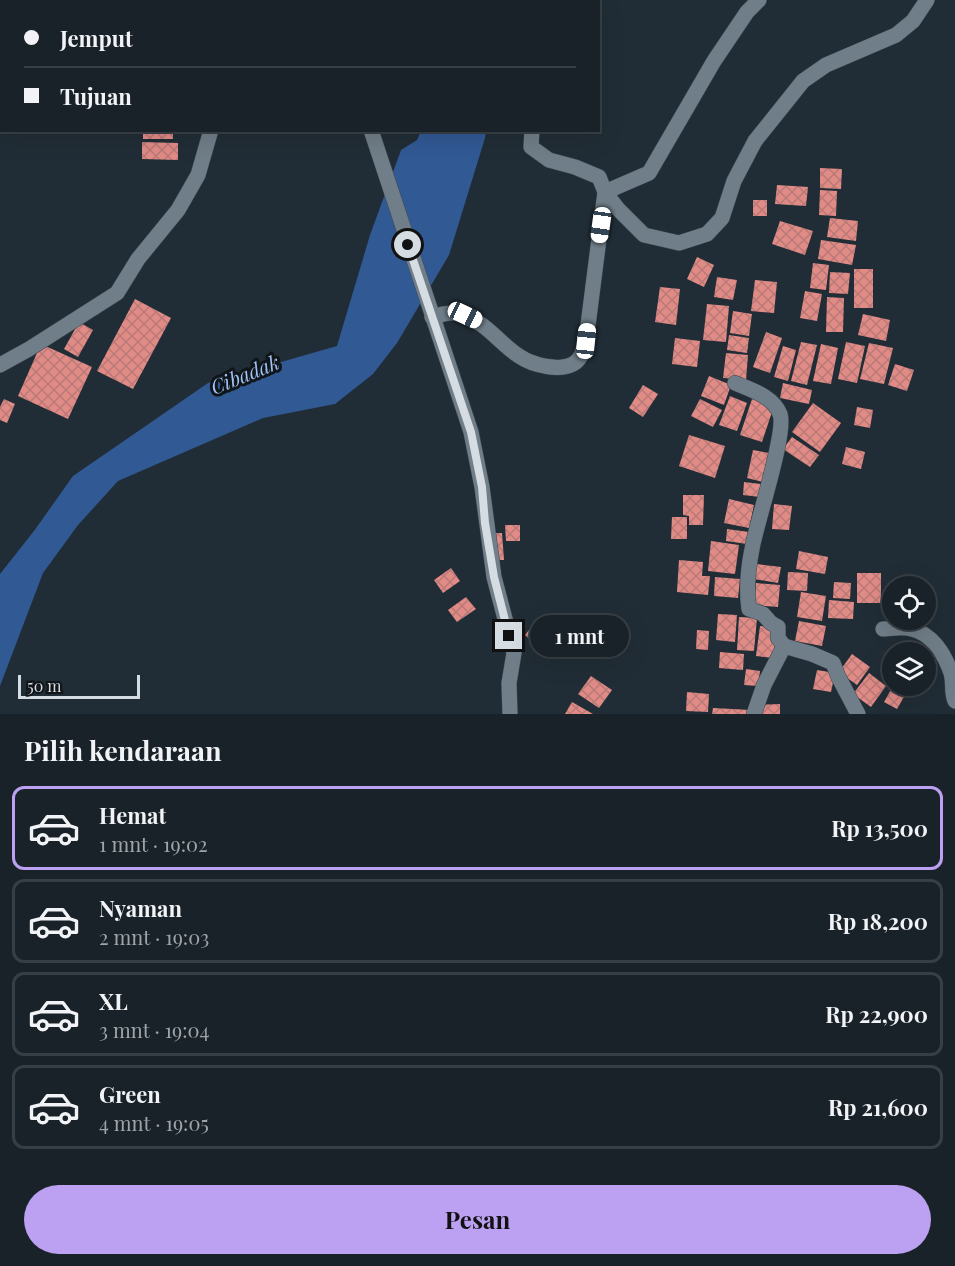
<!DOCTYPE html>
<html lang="id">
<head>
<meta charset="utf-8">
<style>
	:root { --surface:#192228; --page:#262f34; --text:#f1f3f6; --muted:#9fa4a8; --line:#373f45; --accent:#bca0f2 }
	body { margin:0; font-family:"Playfair Display",serif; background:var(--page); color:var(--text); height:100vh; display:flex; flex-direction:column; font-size:22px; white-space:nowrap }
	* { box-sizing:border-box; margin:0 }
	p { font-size:20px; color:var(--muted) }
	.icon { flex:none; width:33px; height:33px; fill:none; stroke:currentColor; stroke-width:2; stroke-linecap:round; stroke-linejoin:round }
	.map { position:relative; height:714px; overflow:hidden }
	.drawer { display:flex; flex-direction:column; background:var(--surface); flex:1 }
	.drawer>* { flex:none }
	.banner { position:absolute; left:0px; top:0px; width:600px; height:132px; box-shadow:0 6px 24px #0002,0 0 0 2px var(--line); display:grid; align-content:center; height:132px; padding:0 24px; background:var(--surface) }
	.buttons { position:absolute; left:882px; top:576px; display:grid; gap:12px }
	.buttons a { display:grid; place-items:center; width:54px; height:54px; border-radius:50%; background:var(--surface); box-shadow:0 6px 24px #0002,0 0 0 2px var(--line); font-size:30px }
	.scale { position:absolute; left:18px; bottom:15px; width:122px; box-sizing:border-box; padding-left:6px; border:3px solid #d5dce2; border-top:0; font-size:16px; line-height:21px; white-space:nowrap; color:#d5dce2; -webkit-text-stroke:4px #0f1519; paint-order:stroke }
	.end { position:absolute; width:27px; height:27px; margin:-14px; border:8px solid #d5dce2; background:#111; box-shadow:0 0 0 3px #111 }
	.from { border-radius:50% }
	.bubble { position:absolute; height:42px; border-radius:21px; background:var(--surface); box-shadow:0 6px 24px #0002,0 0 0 2px var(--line); font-size:20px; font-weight:700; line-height:42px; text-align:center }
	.car { position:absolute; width:18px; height:36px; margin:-18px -9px; border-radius:8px; box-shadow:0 0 4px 2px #0007; background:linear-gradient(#fff 24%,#345 0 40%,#fff 0 76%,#345 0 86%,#fff 0) }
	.banner b { display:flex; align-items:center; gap:21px; height:57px; font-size:22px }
	.banner b+b { border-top:2px solid var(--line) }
	.banner i { width:15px; height:15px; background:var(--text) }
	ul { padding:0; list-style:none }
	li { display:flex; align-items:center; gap:18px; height:84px; margin:0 12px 9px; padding:0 12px; border:3px solid var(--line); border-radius:12px }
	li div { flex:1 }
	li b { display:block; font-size:22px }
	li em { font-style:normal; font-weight:700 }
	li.current { border-color:var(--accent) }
	li>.icon { width:54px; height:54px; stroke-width:1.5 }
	h2 { padding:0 24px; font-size:27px; line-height:72px }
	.cta { display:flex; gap:12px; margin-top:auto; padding:12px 24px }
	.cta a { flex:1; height:69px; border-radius:36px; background:var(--accent); color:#111; font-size:24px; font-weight:700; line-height:69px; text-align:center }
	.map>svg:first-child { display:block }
	.water { fill:#315994 }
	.building { fill:url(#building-cross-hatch) }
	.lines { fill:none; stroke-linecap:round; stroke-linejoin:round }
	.street-casing { stroke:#3f4950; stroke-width:16 }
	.secondary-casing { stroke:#3f4950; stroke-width:16 }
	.street { stroke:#707e89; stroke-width:15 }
	.secondary { stroke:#707e89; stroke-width:15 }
	.route { stroke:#d5dce2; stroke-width:8 }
	.labels { text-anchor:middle; stroke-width:6; stroke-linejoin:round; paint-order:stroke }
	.water-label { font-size:20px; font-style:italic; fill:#a0c3f6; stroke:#0f1519 }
</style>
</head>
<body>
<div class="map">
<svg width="955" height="714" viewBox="0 0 955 714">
	<defs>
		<pattern id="building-cross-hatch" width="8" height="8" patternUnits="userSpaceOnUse" patternTransform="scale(1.5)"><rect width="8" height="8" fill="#e18b86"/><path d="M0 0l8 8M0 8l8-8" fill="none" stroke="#b97976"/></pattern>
	</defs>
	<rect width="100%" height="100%" fill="#212d36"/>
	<polygon class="water" points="421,131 486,131 485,138 449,255 397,343 373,374 335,404 263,418 118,481 78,525 43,573 0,686 0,574 34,531 73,476 208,383 337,346 370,235 401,150 417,140"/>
	<g class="building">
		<rect x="143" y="130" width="30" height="9"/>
		<polygon points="142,142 178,143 178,160 142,159"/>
		<polygon points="820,168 842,169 841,189 820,188"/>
		<polygon points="777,185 808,187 806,206 775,204"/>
		<polygon points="820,190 837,191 836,216 819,215"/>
		<rect x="753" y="200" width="14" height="16"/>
		<polygon points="830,218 858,221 856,241 827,237"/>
		<polygon points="780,221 813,231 805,255 772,244"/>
		<polygon points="821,240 856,245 852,265 818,259"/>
		<polygon points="697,257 714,265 704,287 687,279"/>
		<polygon points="813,263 829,265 826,290 810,288"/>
		<rect x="854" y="269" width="19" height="39"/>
		<polygon points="830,272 850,273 848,294 829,293"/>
		<polygon points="717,277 737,280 733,300 714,297"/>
		<polygon points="755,280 777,282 774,313 751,311"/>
		<polygon points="660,287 680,289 676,325 655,322"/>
		<polygon points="805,291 822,294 817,321 800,318"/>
		<polygon points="827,297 844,298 843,332 826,332"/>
		<polygon points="135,299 171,318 133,389 97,371"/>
		<polygon points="707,304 729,306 726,342 703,340"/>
		<polygon points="733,311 752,314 749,336 730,333"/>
		<polygon points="863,314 890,320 886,341 858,335"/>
		<polygon points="79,322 93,330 78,357 64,349"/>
		<polygon points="766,332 782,338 770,373 753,367"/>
		<polygon points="729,335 749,338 747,353 727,350"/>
		<polygon points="675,338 700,341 697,367 672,364"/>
		<polygon points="801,342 817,345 807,385 791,381"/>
		<polygon points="846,342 865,346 857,383 838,379"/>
		<polygon points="869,343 893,348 884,384 860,379"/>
		<polygon points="41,344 92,367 68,419 18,396"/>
		<polygon points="821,344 838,348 831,384 813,381"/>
		<polygon points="783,346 796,350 788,381 774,377"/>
		<polygon points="726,353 748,355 746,380 723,378"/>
		<polygon points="895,364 914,370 907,391 888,385"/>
		<polygon points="709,376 731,385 724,405 701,396"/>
		<polygon points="783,383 812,390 809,404 780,398"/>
		<polygon points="643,385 658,394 643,417 629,408"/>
		<polygon points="730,396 747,403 737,431 719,425"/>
		<polygon points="4,399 15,404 7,423 0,420 0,407"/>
		<polygon points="700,399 722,410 713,427 691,416"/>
		<polygon points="752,399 774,406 762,442 740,435"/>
		<polygon points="813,403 841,423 820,452 792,432"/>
		<polygon points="857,407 873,410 870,428 854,425"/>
		<polygon points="689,435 725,446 715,478 679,466"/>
		<polygon points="792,437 819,455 810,467 783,449"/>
		<polygon points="846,447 865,452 861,469 842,464"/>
		<polygon points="753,450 769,453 763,482 747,478"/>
		<polygon points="744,482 761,484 760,497 743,495"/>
		<polygon points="683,495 704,495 703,525 689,525 689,516 683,515"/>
		<polygon points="729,499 754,505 749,528 724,523"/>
		<polygon points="774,504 792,506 789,530 772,529"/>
		<polygon points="672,517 687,517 687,539 671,539"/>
		<polygon points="505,525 520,525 520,541 506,541"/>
		<polygon points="727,529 749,532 747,544 726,541"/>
		<polygon points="492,533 502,533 504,560 494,560"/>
		<polygon points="711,541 739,545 735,574 708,571"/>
		<polygon points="799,551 828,557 825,574 796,569"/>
		<polygon points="679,560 703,562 702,576 710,576 708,595 677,592"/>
		<polygon points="757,564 781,567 778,583 754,579"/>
		<polygon points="451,568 460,581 443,593 434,580"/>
		<polygon points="788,572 808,573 807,591 787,590"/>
		<rect x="857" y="573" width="24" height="30"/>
		<polygon points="715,577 740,579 738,598 714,596"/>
		<polygon points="834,582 851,583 850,599 833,598"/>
		<polygon points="756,583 780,585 778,607 754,605"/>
		<polygon points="801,592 826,596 822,621 797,617"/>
		<polygon points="466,597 476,609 457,622 448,610"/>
		<polygon points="829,600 854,602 853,619 828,618"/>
		<polygon points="718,614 737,615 735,642 716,640"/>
		<polygon points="739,617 757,618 754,651 737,650"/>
		<polygon points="799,621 826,626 822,646 795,641"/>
		<polygon points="533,625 545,635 537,645 525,635"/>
		<polygon points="760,626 777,628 773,658 756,656"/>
		<polygon points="697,630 709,631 708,650 696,649"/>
		<polygon points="564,639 574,646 568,653 559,647"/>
		<polygon points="720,652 744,654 743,670 719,668"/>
		<polygon points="852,654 870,667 857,685 839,672"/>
		<polygon points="746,669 760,671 758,686 744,685"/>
		<polygon points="817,670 835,673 831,692 813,689"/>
		<polygon points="869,673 886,686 871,707 853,694"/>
		<polygon points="591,676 612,690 599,708 578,694"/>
		<polygon points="893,686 904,686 909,688 897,709 884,702"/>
		<polygon points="687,692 709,694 708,712 686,711"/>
		<polygon points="572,702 593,714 565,714"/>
		<polygon points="780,704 780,714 758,714 758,705"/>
		<polygon points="713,708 751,710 750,714 712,714"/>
	</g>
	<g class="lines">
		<defs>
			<g id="street">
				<polyline points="257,0 258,2"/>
				<polyline points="759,0 747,12 714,61 649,173 605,192 618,209 644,235 679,243 707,234 722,218 734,181 755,141 803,81 826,65 896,35 913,21 927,0"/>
				<polyline points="547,2 547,0"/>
				<path d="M432 317C443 314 452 311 463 315 487 323 499 343 519 356 532 365 562 373 576 362 582 357 584 348 586 341L605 192 599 177 575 167 549 160 531 147 532 130"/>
				<polyline points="0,365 29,349 117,293 138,259 178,210 198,175 211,130"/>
				<path d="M735 383C751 390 773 396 780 414 787 432 756 524 752 549 748 569 746 589 749 609L763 614 771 623 778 627V638L784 646 764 685 754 714"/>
				<path d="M883 629C892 629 902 626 911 629 932 633 945 655 951 673 954 683 951 692 955 701"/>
				<polyline points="784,646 812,654 833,663 838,676 858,714"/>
			</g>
			<g id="secondary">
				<polyline points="307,0 309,2"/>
				<polyline points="371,130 471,432 482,487 494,577 514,653 509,683 510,714"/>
			</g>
		</defs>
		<use href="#street" class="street-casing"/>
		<use href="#secondary" class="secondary-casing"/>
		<use href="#street" class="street"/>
		<use href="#secondary" class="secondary"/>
	</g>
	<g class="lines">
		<polyline class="route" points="408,245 471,432 482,487 485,523 494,577 509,636"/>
	</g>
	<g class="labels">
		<g class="water-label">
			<text transform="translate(245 375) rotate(-22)" y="7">Cibadak</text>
		</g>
	</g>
</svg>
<div class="buttons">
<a><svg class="icon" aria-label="locate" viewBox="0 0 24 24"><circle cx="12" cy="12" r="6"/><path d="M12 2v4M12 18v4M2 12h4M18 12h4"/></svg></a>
<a><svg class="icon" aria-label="layers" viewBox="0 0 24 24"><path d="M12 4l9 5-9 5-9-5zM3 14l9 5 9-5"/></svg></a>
</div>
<div class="scale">50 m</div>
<i class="end from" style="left:408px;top:245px"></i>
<i class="end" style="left:509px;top:636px"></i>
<div class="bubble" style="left:530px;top:615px;width:99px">1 mnt</div>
<i class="car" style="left:601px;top:225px;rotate:188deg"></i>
<i class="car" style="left:465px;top:315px;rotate:115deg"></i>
<i class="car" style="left:586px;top:341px;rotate:6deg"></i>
<div class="banner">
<b><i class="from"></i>Jemput</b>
<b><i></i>Tujuan</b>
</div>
</div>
<section class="drawer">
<h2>Pilih kendaraan</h2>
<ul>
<li class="current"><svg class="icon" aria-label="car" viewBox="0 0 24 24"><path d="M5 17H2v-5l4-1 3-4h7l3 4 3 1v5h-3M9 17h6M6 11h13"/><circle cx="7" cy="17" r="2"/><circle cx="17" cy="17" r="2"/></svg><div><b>Hemat</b><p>1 mnt · 19:02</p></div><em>Rp 13,500</em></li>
<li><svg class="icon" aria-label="car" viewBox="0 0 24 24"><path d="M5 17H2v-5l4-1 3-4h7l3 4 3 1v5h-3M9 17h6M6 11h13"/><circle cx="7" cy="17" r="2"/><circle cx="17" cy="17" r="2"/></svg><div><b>Nyaman</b><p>2 mnt · 19:03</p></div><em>Rp 18,200</em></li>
<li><svg class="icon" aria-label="car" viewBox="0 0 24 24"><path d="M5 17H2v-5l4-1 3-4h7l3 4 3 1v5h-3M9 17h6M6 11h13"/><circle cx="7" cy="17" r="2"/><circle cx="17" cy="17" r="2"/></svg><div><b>XL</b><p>3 mnt · 19:04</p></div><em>Rp 22,900</em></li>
<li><svg class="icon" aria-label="car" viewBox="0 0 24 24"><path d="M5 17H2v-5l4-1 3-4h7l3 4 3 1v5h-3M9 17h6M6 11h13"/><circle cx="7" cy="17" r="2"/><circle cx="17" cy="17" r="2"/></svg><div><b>Green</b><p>4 mnt · 19:05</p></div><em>Rp 21,600</em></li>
</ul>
<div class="cta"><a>Pesan</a></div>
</section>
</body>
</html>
